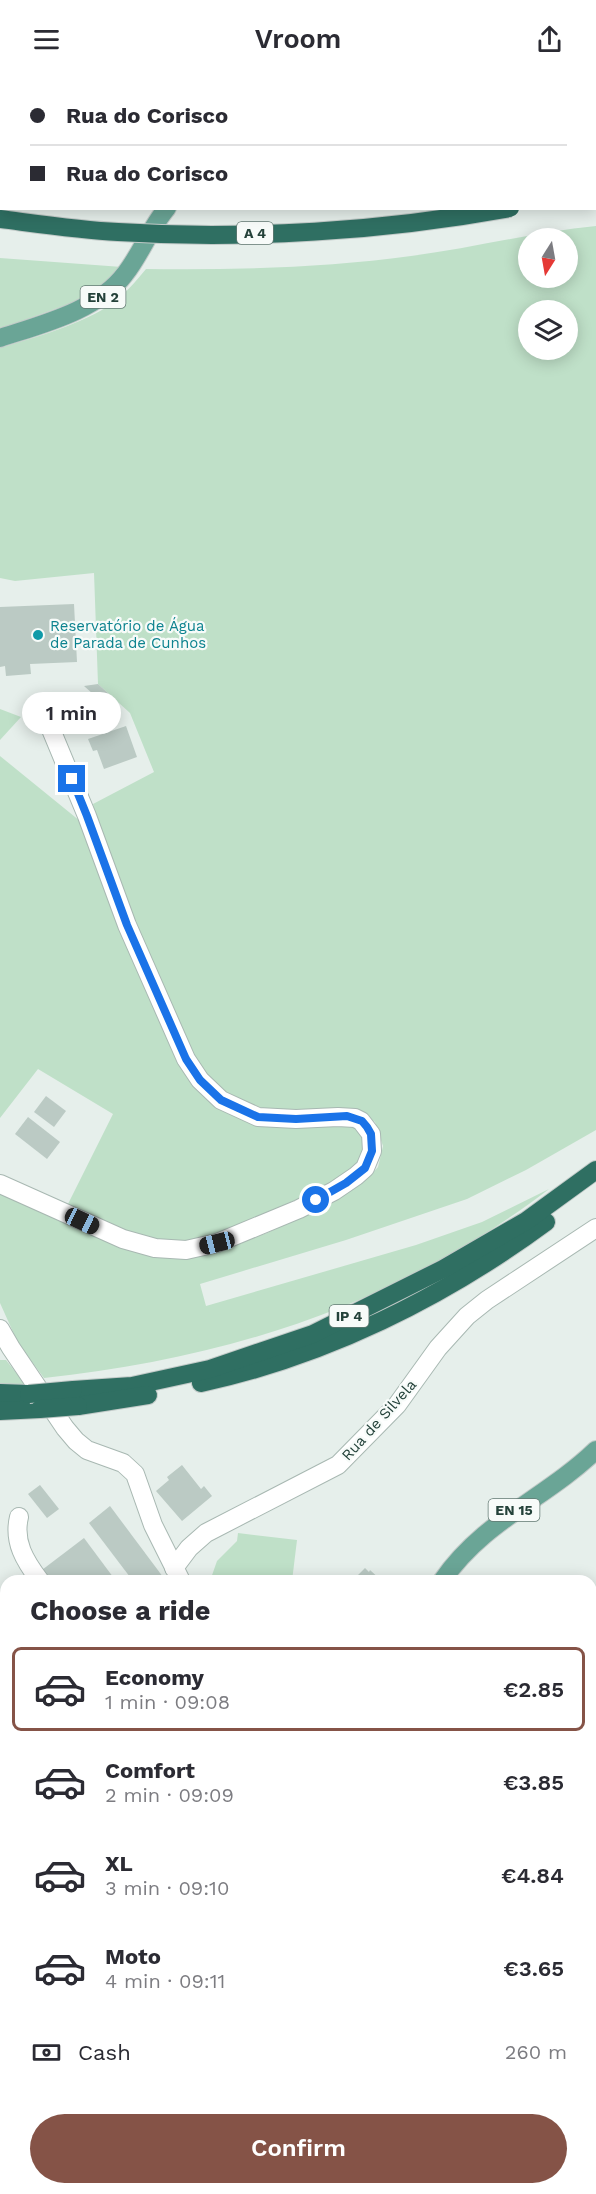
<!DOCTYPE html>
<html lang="en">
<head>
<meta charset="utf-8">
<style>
	:root { --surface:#fff; --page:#f7f7f7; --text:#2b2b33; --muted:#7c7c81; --line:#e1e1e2; --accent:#855347 }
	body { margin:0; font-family:"Work Sans",sans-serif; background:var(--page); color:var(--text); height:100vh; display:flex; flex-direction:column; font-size:22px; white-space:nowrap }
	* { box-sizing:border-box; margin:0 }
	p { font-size:20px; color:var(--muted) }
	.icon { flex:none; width:33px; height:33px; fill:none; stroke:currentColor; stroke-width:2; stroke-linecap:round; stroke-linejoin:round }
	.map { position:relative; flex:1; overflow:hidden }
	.panel { position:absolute; left:0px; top:1497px; width:597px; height:620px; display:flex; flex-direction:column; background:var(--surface); border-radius:18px 18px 0 0; box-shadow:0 3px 15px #0003 }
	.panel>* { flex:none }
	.guide { position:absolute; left:0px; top:0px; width:597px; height:132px; box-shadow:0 3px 15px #0003; display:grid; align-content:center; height:132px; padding:0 30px; background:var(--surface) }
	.needle { width:39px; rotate:191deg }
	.buttons { position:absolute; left:518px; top:150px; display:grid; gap:12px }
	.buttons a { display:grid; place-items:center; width:60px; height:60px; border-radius:50%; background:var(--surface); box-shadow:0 3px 15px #0003; font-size:30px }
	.end { position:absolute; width:27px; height:27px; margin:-14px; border:8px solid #1a73e8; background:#fff; box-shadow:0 0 0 3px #fff }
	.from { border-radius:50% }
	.bubble { position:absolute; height:42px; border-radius:21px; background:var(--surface); box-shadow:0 3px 15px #0003; font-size:20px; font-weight:600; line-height:42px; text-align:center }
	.car { position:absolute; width:18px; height:36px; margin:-18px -9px; border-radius:8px; box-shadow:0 0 4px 2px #0007; background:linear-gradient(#222 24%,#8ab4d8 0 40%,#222 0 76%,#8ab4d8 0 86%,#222 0) }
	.guide b { display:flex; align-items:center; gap:21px; height:57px; font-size:22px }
	.guide b+b { border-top:2px solid var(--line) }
	.guide i { width:15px; height:15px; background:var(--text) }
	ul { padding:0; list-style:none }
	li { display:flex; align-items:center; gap:18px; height:84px; margin:0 12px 9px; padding:0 18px; border:3px solid transparent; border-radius:9px }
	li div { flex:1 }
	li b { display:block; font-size:22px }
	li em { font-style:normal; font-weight:600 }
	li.selected { border-color:var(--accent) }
	li>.icon { width:54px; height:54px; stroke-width:1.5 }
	h2 { padding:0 30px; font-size:27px; line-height:72px }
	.pay { display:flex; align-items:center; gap:15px; height:66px; padding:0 30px; font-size:22px }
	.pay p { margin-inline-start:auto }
	.button { display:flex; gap:12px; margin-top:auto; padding:12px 30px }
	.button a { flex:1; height:69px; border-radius:36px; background:var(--accent); color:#fff; font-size:24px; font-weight:600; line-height:69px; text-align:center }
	header { display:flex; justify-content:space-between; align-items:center; height:78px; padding:0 30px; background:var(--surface); font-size:27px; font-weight:600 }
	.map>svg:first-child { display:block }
	.green { fill:#bfe0c8; fill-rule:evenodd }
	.water { fill:#8ec9d4 }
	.building { fill:#bbcac4 }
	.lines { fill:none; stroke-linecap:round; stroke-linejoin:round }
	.minor-casing { stroke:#a8b8b2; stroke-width:20 }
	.major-casing { stroke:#c2cac8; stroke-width:20 }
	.highway-casing { stroke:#c2cac8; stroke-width:20 }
	.minor { stroke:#fff; stroke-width:18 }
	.major { stroke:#6aa596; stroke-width:18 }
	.highway { stroke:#2f6f62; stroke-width:18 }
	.highway-bridge-casing { stroke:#c2cac8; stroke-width:20; stroke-linecap:butt }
	.highway-bridge { stroke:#2f6f62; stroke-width:18 }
	.route { stroke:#1a73e8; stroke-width:8 }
	.culture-dot { fill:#0f9aa8; stroke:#f7fbf9; stroke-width:2 }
	.labels { text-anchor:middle; stroke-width:4.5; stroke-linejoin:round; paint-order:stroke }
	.shield { fill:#f7fbf9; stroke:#637a73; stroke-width:1.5 }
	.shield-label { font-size:14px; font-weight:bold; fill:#24423a }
	.culture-label { font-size:15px; fill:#0d838f; stroke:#f7fbf9; text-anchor:start }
	.street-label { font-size:15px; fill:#24423a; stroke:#f7fbf9 }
</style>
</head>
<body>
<header><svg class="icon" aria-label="menu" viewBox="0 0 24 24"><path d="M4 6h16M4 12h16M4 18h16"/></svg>Vroom<svg class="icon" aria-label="share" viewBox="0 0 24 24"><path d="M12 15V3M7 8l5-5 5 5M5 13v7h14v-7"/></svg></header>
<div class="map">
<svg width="596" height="2116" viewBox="0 0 596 2116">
	<rect width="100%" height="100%" fill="#e6efeb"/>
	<g class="green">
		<path d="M596 148V1052L526 1092 467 1121 346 1162 200 1206 206 1228 416 1167 482 1144 549 1111C399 1226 230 1280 44 1300L18 1265 0 1225V1115L111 1164 237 1166 267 1155 313 1133 369 1099 378 1089 383 1068 375 1044 366 1037 266 1031 252 1027 223 1013 203 993 193 976 154 893 97 746 93 726 154 694 130 635 98 606 94 495 15 503 0 500V270C36 259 83 246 113 225 126 215 136 203 146 191 234 192 323 190 411 178 473 170 534 154 596 148ZM528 160H567V200H528ZM528 232H567V272H528Z"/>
		<polygon points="0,180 122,189 103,208 77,223 0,251"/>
		<polygon points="0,631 21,639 0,662"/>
		<polygon points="0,678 80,743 147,916 181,989 217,1027 352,1047 362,1056 364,1071 360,1084 329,1107 207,1162 172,1166 135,1157 67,1128 113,1036 38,991 0,1040"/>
		<polygon points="0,1282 6,1282 25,1306 0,1309"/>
		<polygon points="238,1455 297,1462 292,1503 210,1503 217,1483 237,1463"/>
	</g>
	<polygon class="water" points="75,623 91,635 85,644 68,631"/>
	<g class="building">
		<polygon points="74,526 77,584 30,586 31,596 6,598 5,588 0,589 0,529"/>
		<polygon points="98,606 110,617 102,624 84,608"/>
		<polygon points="126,648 137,679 104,691 97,672 93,673 88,661"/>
		<polygon points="46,1018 66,1033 54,1049 34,1034"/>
		<polygon points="28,1039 60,1064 47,1081 15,1056"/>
		<polygon points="182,1387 201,1411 204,1408 212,1418 182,1443 156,1413 169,1402 167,1399"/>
		<polygon points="40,1407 59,1431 47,1440 28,1416"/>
		<polygon points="110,1428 166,1503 133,1503 89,1445"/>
		<polygon points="84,1460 116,1503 44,1503 38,1495"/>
		<polygon points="365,1490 369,1494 370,1492 382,1503 352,1503"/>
		<polygon points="5,1741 6,1803 0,1804 0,1742"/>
	</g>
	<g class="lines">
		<defs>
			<g id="minor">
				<polyline points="0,1106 123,1161 155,1170 186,1172 217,1165 299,1131 334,1113 356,1098 365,1090 372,1073 371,1056 361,1043 355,1040 338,1039 296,1041 258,1039 221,1022 200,1002 186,981 127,847 87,738 40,625"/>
				<polyline points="0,1251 11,1270 65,1350 76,1363 87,1372 123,1385 135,1396 153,1447 181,1503"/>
				<path d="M19 1439C13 1464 25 1483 40 1503"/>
				<polyline points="174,1490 189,1470 206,1455 338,1387 397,1327 438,1270 467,1238 487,1222 596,1150"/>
				<polyline points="0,1897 6,1901"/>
				<polyline points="113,2110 114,2116"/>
			</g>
			<g id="major">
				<polyline points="475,2 476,0"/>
				<path d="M0 260C42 246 97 233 125 196 141 176 150 150 167 130"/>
				<path d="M442 1503C483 1443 546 1420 596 1372"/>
				<polyline points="0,1687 6,1695"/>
			</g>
			<g id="highway">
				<polyline points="0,116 2,116"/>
				<path d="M201 1305C325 1278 443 1220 546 1144"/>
				<polyline points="73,1312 132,1308 210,1291 313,1256 443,1191 526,1143 596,1092"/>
				<polyline points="0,1315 29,1316"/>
				<polyline points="78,1328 148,1317"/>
				<polyline points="0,1333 40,1331"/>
			</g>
		</defs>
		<use href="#minor" class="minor-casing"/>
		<use href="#major" class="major-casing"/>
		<use href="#highway" class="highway-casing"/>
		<use href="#minor" class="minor"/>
		<use href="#major" class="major"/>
		<use href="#highway" class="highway"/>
		<defs>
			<g id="highway-bridge">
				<path d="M0 141C39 146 79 152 118 154 246 162 384 153 510 130"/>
				<polyline points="29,1316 73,1312"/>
				<polyline points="40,1331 78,1328"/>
			</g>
		</defs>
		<use href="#highway-bridge" class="highway-bridge-casing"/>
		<use href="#highway-bridge" class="highway-bridge"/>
	</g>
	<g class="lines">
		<polyline class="route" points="72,701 87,738 127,847 186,981 200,1002 221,1022 258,1039 296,1041 347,1038 362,1043 367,1049 371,1056 372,1073 365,1090 346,1105 316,1122"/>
	</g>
	<circle class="culture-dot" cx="38" cy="557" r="6"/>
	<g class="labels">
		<g class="shield">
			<rect x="237" y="144" width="36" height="22" rx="4.5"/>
			<rect x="80.5" y="208" width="45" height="22" rx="4.5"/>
			<rect x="329.5" y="1227" width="39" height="22" rx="4.5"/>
			<rect x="488.5" y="1421" width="51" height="22" rx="4.5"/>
		</g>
		<g class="shield-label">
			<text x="255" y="160">A 4</text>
			<text x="103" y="224">EN 2</text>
			<text x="349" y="1243">IP 4</text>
			<text x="514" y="1437">EN 15</text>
		</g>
		<g class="culture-label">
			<text x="50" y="553">Reservatório de Água<tspan x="50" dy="17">de Parada de Cunhos</tspan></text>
		</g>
		<g class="street-label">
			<text transform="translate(379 1342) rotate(-48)" y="5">Rua de Silvela</text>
		</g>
	</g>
</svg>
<div class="buttons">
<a><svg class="needle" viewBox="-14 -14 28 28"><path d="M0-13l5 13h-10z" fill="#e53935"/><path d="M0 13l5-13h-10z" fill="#7c7c81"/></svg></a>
<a><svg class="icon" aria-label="layers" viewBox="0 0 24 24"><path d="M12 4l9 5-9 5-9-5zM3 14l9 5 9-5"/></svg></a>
</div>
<i class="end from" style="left:316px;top:1122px"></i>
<i class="end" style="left:72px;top:701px"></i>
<div class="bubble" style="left:22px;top:614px;width:99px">1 min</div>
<i class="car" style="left:82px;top:1143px;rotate:115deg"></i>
<i class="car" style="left:217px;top:1165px;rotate:256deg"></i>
<div class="guide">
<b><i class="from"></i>Rua do Corisco</b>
<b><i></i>Rua do Corisco</b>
</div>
<section class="panel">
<h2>Choose a ride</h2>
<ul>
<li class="selected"><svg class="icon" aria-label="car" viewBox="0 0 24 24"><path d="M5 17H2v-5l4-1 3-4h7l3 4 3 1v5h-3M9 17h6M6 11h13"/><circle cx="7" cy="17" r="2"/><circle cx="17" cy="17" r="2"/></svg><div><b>Economy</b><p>1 min · 09:08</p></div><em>€2.85</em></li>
<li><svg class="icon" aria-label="car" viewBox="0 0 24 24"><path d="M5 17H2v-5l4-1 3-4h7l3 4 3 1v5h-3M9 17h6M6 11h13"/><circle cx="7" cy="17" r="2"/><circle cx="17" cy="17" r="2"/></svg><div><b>Comfort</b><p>2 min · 09:09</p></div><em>€3.85</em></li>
<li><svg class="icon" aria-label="car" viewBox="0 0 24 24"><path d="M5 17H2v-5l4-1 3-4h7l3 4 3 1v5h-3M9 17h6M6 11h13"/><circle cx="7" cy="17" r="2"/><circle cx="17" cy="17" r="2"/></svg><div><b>XL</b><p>3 min · 09:10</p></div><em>€4.84</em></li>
<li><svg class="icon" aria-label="car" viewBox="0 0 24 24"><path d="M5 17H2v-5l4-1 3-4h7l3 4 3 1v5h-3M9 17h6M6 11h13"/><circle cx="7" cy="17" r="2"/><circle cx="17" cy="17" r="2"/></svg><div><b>Moto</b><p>4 min · 09:11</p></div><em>€3.65</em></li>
</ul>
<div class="pay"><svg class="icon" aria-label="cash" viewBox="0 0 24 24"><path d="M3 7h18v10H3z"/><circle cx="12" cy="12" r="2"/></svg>Cash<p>260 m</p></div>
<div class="button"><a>Confirm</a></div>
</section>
</div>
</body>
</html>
